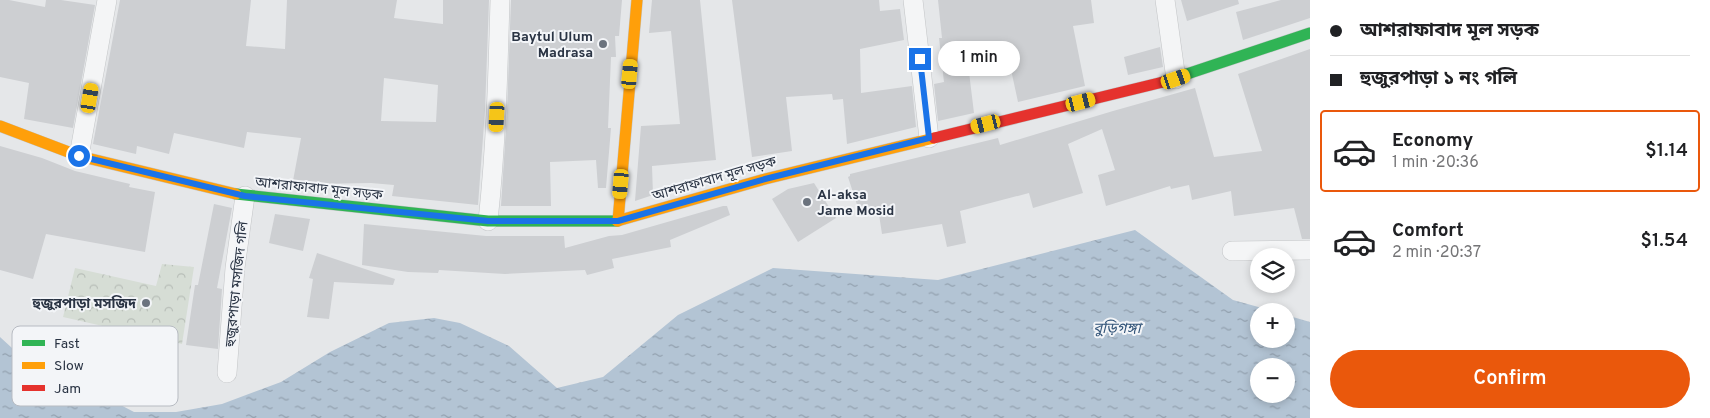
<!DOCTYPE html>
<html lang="en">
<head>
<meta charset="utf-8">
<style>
	:root { --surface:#fff; --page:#f6f6f6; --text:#202124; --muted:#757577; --line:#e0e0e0; --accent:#ea580c }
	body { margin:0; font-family:Overpass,"Noto Sans Bengali",sans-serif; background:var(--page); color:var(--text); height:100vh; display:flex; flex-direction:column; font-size:19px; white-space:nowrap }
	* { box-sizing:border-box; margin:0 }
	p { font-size:16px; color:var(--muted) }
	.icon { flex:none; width:28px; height:28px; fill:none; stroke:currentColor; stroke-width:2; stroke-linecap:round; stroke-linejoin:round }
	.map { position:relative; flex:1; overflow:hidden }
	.drawer { display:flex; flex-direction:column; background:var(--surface); width:400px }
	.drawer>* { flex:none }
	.hud { display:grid; align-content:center; height:110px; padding:0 20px; background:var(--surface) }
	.controls { position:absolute; left:1250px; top:248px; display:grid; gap:10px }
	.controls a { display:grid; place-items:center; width:45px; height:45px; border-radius:50%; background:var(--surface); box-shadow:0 2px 8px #0003; font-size:25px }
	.end { position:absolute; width:22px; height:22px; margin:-11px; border:6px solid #1a73e8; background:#fff; box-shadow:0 0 0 2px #fff }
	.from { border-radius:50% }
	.bubble { position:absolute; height:35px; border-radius:18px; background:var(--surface); box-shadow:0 2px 8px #0003; font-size:16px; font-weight:600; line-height:35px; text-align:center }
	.car { position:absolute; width:15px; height:30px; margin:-15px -8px; border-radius:6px; box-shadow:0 0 4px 1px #0007; background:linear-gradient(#f5c518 24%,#345 0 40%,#f5c518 0 76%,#345 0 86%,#f5c518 0) }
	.hud b { display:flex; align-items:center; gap:18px; height:48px; font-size:19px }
	.hud b+b { border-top:1px solid var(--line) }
	.hud i { width:12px; height:12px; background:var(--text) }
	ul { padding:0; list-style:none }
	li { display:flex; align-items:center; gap:15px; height:82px; margin:0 10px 8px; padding:0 10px; border:2px solid transparent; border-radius:5px }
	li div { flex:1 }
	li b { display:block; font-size:19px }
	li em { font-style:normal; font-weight:600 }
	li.on { border-color:var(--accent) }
	li>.icon { width:45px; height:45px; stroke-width:1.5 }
	.action { display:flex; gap:10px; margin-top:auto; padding:10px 20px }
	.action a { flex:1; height:58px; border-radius:30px; background:var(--accent); color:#fff; font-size:20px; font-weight:600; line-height:58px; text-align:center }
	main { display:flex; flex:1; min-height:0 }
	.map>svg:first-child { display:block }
	.forest { fill:url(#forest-crowns) }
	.water { fill:url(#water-ripples); fill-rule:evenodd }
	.building { fill:#cdcfd2; fill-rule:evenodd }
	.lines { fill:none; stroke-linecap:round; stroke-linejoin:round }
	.street-casing { stroke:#c3c5c7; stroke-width:20 }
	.fast-casing { stroke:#c3c5c7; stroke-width:12 }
	.slow-casing { stroke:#c3c5c7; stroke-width:12 }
	.jam-casing { stroke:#c3c5c7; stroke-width:12 }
	.street { stroke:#f4f5f6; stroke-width:19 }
	.fast { stroke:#30b455; stroke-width:11 }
	.slow { stroke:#ff9f0a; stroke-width:11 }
	.jam { stroke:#e5322d; stroke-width:11 }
	.route { stroke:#1a73e8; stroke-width:6 }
	.poi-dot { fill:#6b737e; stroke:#f3f5f8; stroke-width:2 }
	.labels { text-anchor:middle; stroke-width:4; stroke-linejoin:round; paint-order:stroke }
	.poi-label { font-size:14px; font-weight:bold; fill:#2a3444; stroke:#f3f5f8; text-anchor:end }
	.street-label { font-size:14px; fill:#2a3444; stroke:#f3f5f8 }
	.water-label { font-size:15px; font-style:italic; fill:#335579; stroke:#f3f5f8 }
	.key { fill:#f3f5f8; stroke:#b7bbc2; stroke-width:1 }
	.key-label { font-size:14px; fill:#2a3444 }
</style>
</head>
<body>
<main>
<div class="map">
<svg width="1310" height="418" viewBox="0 0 1310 418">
	<defs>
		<pattern id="forest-crowns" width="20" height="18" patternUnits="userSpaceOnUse" patternTransform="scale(1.25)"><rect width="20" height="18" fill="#d6ddd5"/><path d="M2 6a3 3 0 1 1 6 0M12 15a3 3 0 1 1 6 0" fill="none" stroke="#b8beb8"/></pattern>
		<pattern id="water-ripples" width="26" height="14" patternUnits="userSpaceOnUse" patternTransform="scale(1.25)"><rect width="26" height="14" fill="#b3c4d4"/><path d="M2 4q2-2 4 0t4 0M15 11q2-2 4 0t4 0" fill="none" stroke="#92a0ae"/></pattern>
	</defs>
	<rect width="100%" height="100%" fill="#e5e7e9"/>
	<polygon class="forest" points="162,264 194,267 182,344 63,317 75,268 156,286"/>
	<path class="water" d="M1135 230 1233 300 1273 311H1259V339H1286V315L1310 322V418H0V337L12 348 134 412H176L222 404 281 382 330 352 389 323 434 318 460 323 509 346 557 388 603 377 678 315 773 268 938 280ZM1259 366H1286V394H1259Z"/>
	<g class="building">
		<polygon points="0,0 9,0 45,7 46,0 61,0 95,5 73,128 24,119 29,83 0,77"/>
		<path d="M120 0H251L246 46 285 49 287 0H397L394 18 443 24V0H489L485 110 478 205 392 196 394 185 371 183 313 184V188L292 186 301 138 247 132 244 148 174 133 169 154 137 146 136 154 93 144ZM384 78 438 85 436 122 381 121Z"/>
		<polygon points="511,0 622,0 619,36 615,36 616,57 611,57 608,128 611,128 606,188 598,188 596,160 550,162 551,206 501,206 507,111"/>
		<polygon points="652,0 700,0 716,160 652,166 653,195 635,201 641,126 680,124 671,31 649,33"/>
		<polygon points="732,0 879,0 880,11 900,9 904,40 860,49 861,93 912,86 916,127 847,144 843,99 833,100 832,94 786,97 792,151 752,157"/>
		<polygon points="938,0 1091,0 1094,23 1073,26 1085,86 1018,102 1010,65 969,72 974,113 938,121 934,84 944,82 939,38 942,38"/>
		<polygon points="1181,0 1238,0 1239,4 1187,21"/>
		<polygon points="1281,0 1310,0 1310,18 1243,40 1236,12"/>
		<polygon points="1160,47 1163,67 1128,75 1124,57"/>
		<polygon points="1310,49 1310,239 1302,239 1294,208 1234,216 1231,191 1192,200 1189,185 1171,189 1170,186 1106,206 1098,175 1115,170 1102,129 1068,144 1083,193 1033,208 1029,193 960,211 966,243 947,247 942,224 882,234 878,208 860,214 848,177 850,176 850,174 998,138 1000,145 1113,111 1195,88 1214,157 1262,151 1238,74"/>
		<polygon points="0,146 42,158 75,171 130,184 129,187 155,192 145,252 46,234 33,279 0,270"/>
		<polygon points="814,183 836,218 798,242 772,199 788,189"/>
		<polygon points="214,204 232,208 217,288 222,289 218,349 186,345 195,285 198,285"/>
		<polygon points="723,206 727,206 730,215 670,240 671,247 612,259 614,268 587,275 585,270 505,274 439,270 438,273 408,272 362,265 364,224 486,236 564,236 565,248 609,236 622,235"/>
		<polygon points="275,214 310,219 303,251 269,243"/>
		<polygon points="317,253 395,279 393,285 334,282 329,319 307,317 313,279 309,278"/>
	</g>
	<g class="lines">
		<defs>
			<g id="street">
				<polyline points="913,0 929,138"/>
				<polyline points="1165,0 1176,79"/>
				<polyline points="79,156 107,0"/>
				<path d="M488 221C496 147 498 74 500 0"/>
				<polyline points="1232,251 1310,250"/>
				<polyline points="227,373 235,268 245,196"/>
			</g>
			<g id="fast">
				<polyline points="1163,82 1310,33"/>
				<polyline points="236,194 488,221 617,221"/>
			</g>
			<g id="slow">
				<polyline points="0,126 79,156 236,194"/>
				<polyline points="617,221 765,179 934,138"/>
				<polyline points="618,221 637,0"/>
			</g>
			<polyline id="jam" points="934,138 1163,82"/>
		</defs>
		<use href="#street" class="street-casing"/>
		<use href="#fast" class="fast-casing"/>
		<use href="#slow" class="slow-casing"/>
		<use href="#jam" class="jam-casing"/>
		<use href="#street" class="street"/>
		<use href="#fast" class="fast"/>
		<use href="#slow" class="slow"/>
		<use href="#jam" class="jam"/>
	</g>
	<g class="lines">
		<polyline class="route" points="79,156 245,196 488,221 618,221 765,179 929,138 920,59"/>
	</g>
	<g class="poi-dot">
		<circle cx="603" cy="44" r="5"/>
		<circle cx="807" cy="202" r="5"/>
		<circle cx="146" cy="303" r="5"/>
	</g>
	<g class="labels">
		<g class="poi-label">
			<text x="593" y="41">Baytul Ulum<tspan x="593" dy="16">Madrasa</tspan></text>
			<text x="817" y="199" text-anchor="start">Al-aksa<tspan x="817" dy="16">Jame Mosid</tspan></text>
			<text x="136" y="308">হুজুরপাড়া মসজিদ</text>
		</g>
		<g class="street-label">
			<text transform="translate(714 178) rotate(-16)" y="5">আশরাফাবাদ মূল সড়ক</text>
			<text transform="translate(319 188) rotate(6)" y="5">আশরাফাবাদ মূল সড়ক</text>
			<text transform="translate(236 284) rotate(-84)" y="5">হুজুরপাড়া মসজিদ গলি</text>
		</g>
		<g class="water-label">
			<text x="1117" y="333">বুড়িগঙ্গা</text>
		</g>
	</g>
	<rect x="12" y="326" width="166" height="80" rx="8" class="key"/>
	<rect x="22" y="340" width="23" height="6" fill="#30b455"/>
	<rect x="22" y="362" width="23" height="7" fill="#ff9f0a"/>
	<rect x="22" y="385" width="23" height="6" fill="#e5322d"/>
	<g class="key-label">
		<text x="54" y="348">Fast</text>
		<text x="54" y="370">Slow</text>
		<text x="54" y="393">Jam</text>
	</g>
</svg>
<div class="controls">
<a><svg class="icon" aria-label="layers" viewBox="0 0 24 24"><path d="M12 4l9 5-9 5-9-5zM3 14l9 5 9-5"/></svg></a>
<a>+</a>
<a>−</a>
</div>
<i class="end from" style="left:79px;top:156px"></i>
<i class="end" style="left:920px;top:59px"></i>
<div class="bubble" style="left:938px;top:41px;width:82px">1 min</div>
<i class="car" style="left:630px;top:74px;rotate:5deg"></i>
<i class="car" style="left:1176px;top:79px;rotate:71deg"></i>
<i class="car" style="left:90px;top:98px;rotate:10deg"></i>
<i class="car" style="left:1081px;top:102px;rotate:76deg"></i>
<i class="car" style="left:497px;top:117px;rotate:183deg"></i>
<i class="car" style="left:986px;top:124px;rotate:256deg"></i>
<i class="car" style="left:621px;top:184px;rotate:185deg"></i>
</div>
<section class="drawer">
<div class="hud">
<b><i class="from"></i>আশরাফাবাদ মূল সড়ক</b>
<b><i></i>হুজুরপাড়া ১ নং গলি</b>
</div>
<ul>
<li class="on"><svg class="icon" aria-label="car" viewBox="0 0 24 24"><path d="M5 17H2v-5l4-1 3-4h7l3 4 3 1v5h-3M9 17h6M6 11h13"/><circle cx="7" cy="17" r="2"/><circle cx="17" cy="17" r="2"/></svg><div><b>Economy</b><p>1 min · 20:36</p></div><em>$1.14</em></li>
<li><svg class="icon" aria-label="car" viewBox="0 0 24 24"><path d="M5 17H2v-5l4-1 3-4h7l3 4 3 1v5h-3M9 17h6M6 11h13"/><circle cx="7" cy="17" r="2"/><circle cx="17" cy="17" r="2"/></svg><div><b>Comfort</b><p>2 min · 20:37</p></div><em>$1.54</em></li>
</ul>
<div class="action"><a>Confirm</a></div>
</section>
</main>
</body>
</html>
